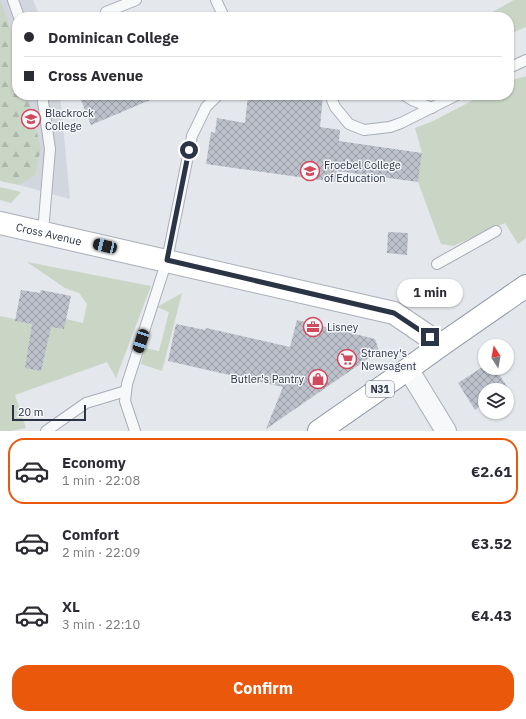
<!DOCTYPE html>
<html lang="en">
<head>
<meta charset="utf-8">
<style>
	:root { --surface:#fff; --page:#f2f2f3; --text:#2b2b33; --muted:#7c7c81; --line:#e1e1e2; --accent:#ea580c }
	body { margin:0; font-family:"IBM Plex Sans",sans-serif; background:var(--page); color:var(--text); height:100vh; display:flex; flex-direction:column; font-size:15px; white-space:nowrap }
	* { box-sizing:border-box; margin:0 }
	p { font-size:13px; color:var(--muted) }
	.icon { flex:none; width:22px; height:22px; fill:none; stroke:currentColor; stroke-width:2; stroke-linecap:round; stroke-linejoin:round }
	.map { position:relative; height:431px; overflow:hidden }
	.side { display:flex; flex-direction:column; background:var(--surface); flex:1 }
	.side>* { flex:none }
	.guide { position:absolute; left:12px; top:12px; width:502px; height:88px; border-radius:16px; box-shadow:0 1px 3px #0004; display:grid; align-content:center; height:88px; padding:0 12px; background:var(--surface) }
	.needle { width:26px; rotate:349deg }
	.buttons { position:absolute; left:478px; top:339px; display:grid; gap:8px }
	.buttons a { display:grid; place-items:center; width:36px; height:36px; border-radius:50%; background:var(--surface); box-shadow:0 1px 3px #0004; font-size:20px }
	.scale { position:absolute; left:12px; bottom:10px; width:74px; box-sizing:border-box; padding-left:4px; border:2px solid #2b3445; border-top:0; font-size:11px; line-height:14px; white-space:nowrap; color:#2b3445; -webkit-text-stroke:3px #f4f6f9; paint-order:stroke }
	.end { position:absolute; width:18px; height:18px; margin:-9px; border:5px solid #2b3445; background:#fff; box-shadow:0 0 0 2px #fff }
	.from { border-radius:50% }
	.bubble { position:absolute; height:28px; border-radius:14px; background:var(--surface); box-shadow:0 1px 3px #0004; font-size:13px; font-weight:800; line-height:28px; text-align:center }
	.car { position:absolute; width:12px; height:24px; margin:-12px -6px; border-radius:5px; box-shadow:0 0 3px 1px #0007; background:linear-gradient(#222 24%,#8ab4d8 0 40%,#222 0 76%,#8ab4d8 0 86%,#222 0) }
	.guide b { display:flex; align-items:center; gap:14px; height:38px; font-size:15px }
	.guide b+b { border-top:1px solid var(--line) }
	.guide i { width:10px; height:10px; background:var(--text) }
	ul { padding:7px 0 0; list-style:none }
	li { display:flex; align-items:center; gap:12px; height:66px; margin:0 8px 6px; padding:0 4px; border:2px solid transparent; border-radius:16px }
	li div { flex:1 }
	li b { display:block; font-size:15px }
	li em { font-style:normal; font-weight:800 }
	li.on { border-color:var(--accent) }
	li>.icon { width:36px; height:36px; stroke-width:1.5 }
	.cta { display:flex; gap:8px; margin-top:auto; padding:8px 12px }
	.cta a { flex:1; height:46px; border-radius:16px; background:var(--accent); color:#fff; font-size:16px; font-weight:800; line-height:46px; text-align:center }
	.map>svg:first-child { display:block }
	.built { fill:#d2d6de }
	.grass { fill:#c9d6c5 }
	.forest { fill:url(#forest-firs) }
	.building { fill:url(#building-cross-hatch) }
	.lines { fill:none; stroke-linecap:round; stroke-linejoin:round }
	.lane-casing { stroke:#a9aeb7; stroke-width:12 }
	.street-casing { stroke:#a9aeb7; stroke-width:22 }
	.secondary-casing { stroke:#a9aeb7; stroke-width:24 }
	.highway-casing { stroke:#8b94a3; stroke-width:24 }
	.lane { stroke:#f7f8fa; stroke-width:10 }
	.street { stroke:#f7f8fa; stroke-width:20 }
	.secondary { stroke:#fff; stroke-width:22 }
	.highway { stroke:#fff; stroke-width:22 }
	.route { stroke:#2b3445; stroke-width:5 }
	.labels { text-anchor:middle; stroke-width:3; stroke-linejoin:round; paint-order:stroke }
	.shield { fill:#f4f6f9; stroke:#676e7b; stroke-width:1 }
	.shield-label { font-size:10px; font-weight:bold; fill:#2b3445 }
	.poi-label { font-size:11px; fill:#2b3445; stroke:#f4f6f9; text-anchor:start }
	.street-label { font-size:11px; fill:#2b3445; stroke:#f4f6f9 }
</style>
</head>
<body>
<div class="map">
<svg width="526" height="431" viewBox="0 0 526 431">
	<defs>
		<pattern id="forest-firs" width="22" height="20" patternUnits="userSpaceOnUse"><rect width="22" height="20" fill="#c9d6c5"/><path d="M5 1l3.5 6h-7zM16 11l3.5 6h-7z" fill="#adb8ab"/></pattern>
		<pattern id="building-cross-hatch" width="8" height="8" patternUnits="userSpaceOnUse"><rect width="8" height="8" fill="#bbc0ca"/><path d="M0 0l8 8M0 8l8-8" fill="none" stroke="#989da6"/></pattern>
	</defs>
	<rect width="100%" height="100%" fill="#e4e7ec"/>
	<polygon class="built" points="0,0 33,0 40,17 17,17 17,95 60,95 70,199 19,185 0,143"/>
	<g class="grass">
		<polygon points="514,0 526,0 526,27 509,34 509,17 483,17"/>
		<polygon points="526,76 526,238 518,244 505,223 453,246 441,244 418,182 422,153 415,128 433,121 483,95 509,95 509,81"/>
		<polygon points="0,187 21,192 11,203 0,200"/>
		<polygon points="27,262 151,286 116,378 107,362 15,395 26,428 10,431 0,431 0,316 15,319 15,321 32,324 29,345 31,349 50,326 64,329 66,319 83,323 87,304 79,293 65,288"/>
		<polygon points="182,293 162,371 141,364 145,348 159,351 169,312 157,307"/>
	</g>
	<polygon class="forest" points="0,0 11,30 17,56 17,95 27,95 41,148 35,175 19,185 0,181"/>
	<g class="building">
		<polygon points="79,95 162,95 91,125"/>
		<polygon points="248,95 323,95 320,127 340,130 339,141 422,153 418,182 337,171 335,182 206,164 211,132 215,133 217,118 245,123"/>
		<polygon points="388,232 408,233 407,255 387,253"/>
		<polygon points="21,290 40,293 41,290 71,296 64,329 51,327 41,371 25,368 32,324 15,321"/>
		<polygon points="297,320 375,339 379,351 266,429 283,387 168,361 176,324 205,330 206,328 290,347"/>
		<polygon points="481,368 495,368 508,388 505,390 485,390 485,403 475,410 458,383"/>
	</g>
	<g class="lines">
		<defs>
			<g id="lane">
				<polyline points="13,0 19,17"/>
				<polyline points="216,0 224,17"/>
				<polyline points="106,12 136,0"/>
				<polyline points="509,68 526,60"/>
				<polyline points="42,95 50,149 43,232"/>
				<polyline points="330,95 335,107 349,124 364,130 390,127 401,123 457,95"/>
				<polyline points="404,95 412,100 432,108"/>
				<polyline points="437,264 496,231"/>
				<polyline points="46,431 86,403 126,391"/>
				<polyline points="135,431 125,401 127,384 167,260 192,136 206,107 218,95"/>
			</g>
			<polyline id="street" points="408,369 446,431"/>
			<g id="secondary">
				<path id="s1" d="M0 223 394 313 441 345"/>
			</g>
			<polyline id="highway" points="319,431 408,369 441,345 526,286"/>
		</defs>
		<use href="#lane" class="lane-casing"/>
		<use href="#street" class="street-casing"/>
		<use href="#secondary" class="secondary-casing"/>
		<use href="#highway" class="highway-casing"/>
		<use href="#lane" class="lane"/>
		<use href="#street" class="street"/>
		<use href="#secondary" class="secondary"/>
		<use href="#highway" class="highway"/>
	</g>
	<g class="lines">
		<polyline class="route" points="189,150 167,260 394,313 430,337"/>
	</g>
	<defs>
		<symbol id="school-ring" viewBox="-11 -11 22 22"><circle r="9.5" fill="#f4f6f9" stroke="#d1495b" stroke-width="1.5"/><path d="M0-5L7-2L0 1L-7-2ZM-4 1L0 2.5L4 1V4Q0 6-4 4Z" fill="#d1495b"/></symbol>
		<symbol id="university-ring" viewBox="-11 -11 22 22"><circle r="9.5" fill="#f4f6f9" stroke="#d1495b" stroke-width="1.5"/><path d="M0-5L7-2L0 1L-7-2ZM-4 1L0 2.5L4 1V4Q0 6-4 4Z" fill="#d1495b"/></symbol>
		<symbol id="office-ring" viewBox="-11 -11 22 22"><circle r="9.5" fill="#f4f6f9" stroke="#d1495b" stroke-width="1.5"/><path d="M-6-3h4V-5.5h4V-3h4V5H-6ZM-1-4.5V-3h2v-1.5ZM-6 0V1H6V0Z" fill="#d1495b"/></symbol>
		<symbol id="supermarket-ring" viewBox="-11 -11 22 22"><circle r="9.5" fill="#f4f6f9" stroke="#d1495b" stroke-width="1.5"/><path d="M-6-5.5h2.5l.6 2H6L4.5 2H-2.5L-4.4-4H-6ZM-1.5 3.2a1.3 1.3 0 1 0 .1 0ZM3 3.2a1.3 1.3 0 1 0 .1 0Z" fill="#d1495b"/></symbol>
		<symbol id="shop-ring" viewBox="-11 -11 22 22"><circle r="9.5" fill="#f4f6f9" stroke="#d1495b" stroke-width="1.5"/><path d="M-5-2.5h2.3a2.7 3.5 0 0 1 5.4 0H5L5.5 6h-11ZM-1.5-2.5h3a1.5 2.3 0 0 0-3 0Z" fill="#d1495b"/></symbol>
	</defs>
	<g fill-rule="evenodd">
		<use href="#school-ring" x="20" y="108" width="22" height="22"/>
		<use href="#university-ring" x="299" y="160" width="22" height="22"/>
		<use href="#office-ring" x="302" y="316" width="22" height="22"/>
		<use href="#supermarket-ring" x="336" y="348" width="22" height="22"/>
		<use href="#shop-ring" x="307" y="368" width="22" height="22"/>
	</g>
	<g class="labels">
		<rect class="shield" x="366" y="381" width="28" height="16" rx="3"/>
		<g class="shield-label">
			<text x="380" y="393">N31</text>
		</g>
		<g class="poi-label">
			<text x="45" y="117">Blackrock<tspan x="45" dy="13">College</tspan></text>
			<text x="324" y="169">Froebel College<tspan x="324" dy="13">of Education</tspan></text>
			<text x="327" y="331">Lisney</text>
			<text x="361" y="357">Straney's<tspan x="361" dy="13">Newsagent</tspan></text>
			<text x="304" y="383" text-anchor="end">Butler's Pantry</text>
		</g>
		<g class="street-label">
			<text dy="4" stroke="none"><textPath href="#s1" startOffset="50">Cross Avenue</textPath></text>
		</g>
	</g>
</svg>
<div class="buttons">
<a><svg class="needle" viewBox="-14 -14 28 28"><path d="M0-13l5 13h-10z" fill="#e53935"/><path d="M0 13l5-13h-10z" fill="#7c7c81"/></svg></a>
<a><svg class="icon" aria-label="layers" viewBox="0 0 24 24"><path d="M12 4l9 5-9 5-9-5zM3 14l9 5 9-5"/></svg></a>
</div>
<div class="scale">20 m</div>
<i class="end from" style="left:189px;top:150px"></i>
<i class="end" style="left:430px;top:337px"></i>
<div class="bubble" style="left:397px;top:279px;width:66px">1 min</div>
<i class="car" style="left:105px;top:246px;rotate:283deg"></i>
<i class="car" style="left:141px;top:341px;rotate:198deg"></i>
<div class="guide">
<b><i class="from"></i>Dominican College</b>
<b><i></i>Cross Avenue</b>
</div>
</div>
<section class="side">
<ul>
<li class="on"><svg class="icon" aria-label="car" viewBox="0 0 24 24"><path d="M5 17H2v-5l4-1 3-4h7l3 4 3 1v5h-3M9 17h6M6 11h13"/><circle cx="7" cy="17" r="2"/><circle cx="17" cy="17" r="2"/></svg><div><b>Economy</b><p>1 min · 22:08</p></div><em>€2.61</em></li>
<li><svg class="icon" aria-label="car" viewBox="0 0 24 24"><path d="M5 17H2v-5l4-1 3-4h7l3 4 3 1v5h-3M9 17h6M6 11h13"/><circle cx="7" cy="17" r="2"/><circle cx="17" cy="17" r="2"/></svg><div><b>Comfort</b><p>2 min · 22:09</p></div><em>€3.52</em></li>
<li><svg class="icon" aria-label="car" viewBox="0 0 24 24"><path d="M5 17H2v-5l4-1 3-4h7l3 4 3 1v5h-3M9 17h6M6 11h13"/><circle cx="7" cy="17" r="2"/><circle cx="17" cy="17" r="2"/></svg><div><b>XL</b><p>3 min · 22:10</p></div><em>€4.43</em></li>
</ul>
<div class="cta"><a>Confirm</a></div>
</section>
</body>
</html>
